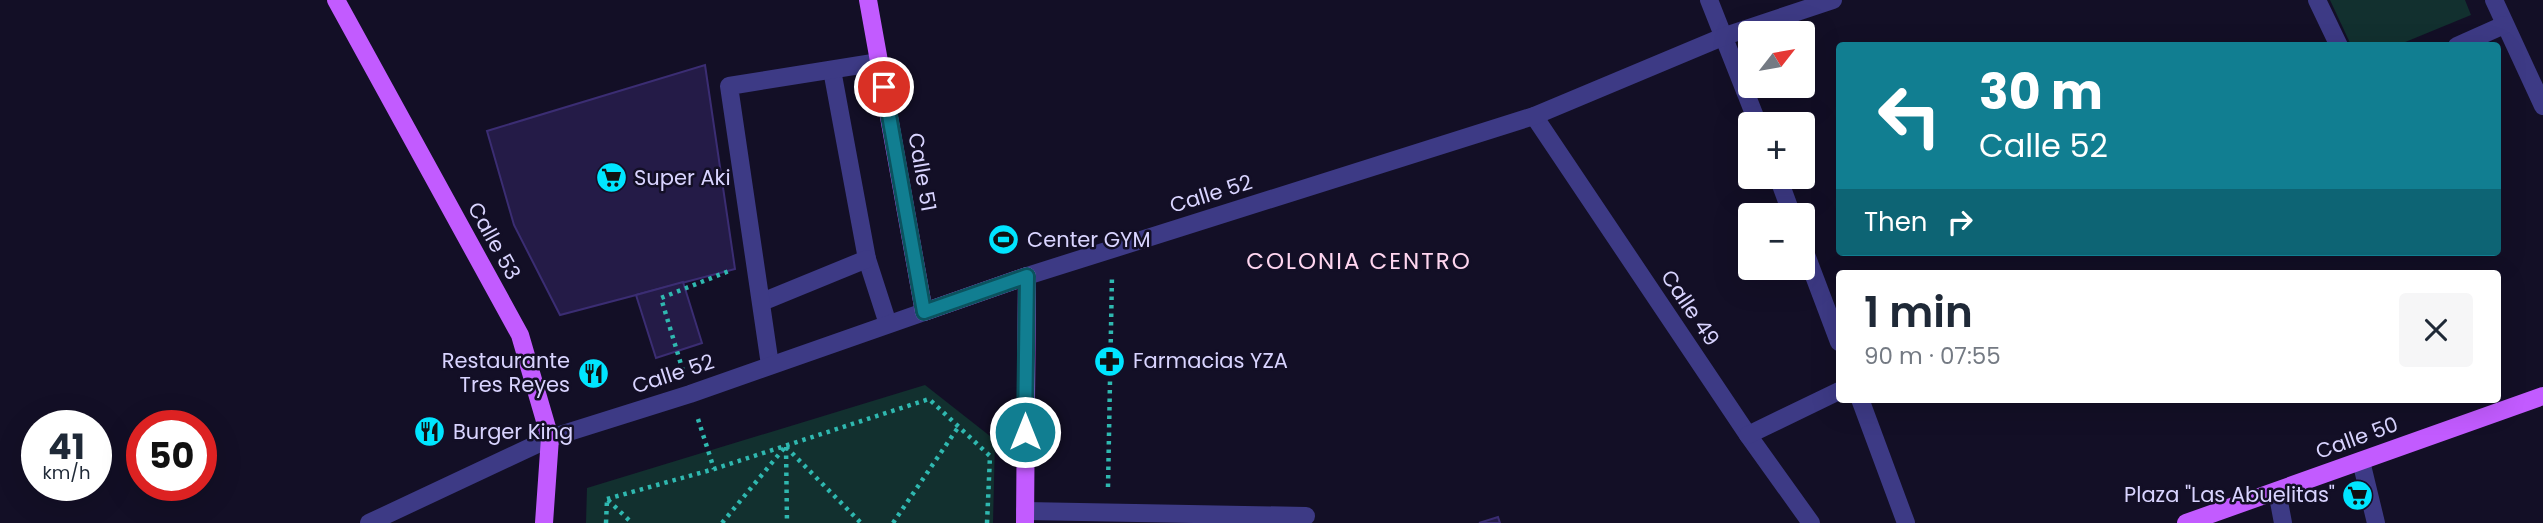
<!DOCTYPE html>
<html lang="en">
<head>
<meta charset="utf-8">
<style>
  :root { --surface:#fff; --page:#f6f6f7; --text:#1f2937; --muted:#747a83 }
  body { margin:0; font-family:Poppins,sans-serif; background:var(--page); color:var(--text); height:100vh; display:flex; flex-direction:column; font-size:26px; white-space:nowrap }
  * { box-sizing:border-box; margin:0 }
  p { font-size:23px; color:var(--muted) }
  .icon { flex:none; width:38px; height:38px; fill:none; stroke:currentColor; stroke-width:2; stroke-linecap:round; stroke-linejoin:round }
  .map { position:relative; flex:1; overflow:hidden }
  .panel { position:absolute; left:1836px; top:270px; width:665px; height:133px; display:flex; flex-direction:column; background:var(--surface); border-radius:7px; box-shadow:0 7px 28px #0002 }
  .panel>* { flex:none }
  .top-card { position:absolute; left:1836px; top:42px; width:665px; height:214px; border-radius:7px; box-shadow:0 7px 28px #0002; background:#117e91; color:#fff; overflow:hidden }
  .needle { width:46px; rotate:59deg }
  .buttons { position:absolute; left:1738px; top:21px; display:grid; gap:14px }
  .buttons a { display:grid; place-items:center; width:77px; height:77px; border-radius:7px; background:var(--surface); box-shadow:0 7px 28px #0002; font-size:35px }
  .speed { position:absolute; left:21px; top:410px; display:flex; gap:14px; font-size:35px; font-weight:700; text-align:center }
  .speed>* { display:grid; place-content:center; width:91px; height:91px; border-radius:50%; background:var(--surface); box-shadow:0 7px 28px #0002; line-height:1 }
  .speed small { font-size:18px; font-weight:400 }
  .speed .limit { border:10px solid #d22; background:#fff; color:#111 }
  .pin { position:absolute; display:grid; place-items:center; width:60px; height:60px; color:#fff; margin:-30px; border:4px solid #fff; border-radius:50%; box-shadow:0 2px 7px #0007 }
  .me { position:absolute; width:77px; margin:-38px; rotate:0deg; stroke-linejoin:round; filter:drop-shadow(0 0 5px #0008) }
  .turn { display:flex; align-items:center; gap:24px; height:147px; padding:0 28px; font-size:32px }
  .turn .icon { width:91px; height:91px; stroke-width:2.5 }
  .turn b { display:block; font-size:49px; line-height:60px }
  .then { display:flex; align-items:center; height:66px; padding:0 28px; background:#0003; gap:14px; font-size:26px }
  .round { display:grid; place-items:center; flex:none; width:74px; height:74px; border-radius:7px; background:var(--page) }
  .headline { display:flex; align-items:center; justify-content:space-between; height:119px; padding:0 28px }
  h1 { font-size:42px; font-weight:600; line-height:52px }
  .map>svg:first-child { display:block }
  .green { fill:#12302f }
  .building { fill:#241b47; stroke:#3b2d73; stroke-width:2 }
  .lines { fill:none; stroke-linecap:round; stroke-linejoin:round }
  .path { stroke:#2fb8b0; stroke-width:4.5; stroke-dasharray:3.5 5; stroke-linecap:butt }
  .minor { stroke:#3d3a85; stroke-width:18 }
  .major { stroke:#c25bff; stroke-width:18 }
  .route-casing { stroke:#0b525e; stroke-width:18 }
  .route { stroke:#117e91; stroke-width:12 }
  .labels { text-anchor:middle; stroke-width:5; stroke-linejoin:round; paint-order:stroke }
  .street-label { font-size:21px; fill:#d9d4ff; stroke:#130f26 }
  .poi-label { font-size:21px; fill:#d9d4ff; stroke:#130f26; text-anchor:start }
  .neighbourhood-label { font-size:23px; letter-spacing:2px; fill:#ffd6f0; stroke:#130f26 }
</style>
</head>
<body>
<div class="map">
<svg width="2543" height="523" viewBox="0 0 2543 523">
  <rect width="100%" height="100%" fill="#130f26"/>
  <!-- green -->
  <g class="green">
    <polygon points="2330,0 2465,0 2471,15 2398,45 2351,45"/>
    <polygon points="925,385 995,440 993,523 586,523 587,488"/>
  </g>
  <!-- building -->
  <g class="building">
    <polygon points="705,65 735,269 560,315 514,225 487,131"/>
    <polygon points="683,282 702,343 656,358 636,295"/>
    <polygon points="1498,517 1500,523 1479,523"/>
  </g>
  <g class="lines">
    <!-- path -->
    <g class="path">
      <polyline points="683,371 661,298 729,271"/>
      <polyline points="698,419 714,469"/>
      <polyline points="786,447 861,523"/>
      <polyline points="786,447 787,523"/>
      <polyline points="1108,487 1112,275"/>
      <polyline points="607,499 714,469 929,399 990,456 987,523"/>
      <polyline points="608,500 632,523"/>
      <polyline points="606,523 607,500"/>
      <polyline points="722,523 785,447"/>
      <polyline points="893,523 959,426"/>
    </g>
    <!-- minor -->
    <g class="minor">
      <polyline points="1709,0 1758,124"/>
      <polyline points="2317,0 2339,46"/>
      <polyline points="2494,0 2543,106"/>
      <polyline points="2457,46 2504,25"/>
      <polyline points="832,70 867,259 888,324"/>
      <polyline points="1534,116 1748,435 1811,523"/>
      <polyline points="1778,177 1792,215"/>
      <polyline points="1802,244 1839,342"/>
      <polyline points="1027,276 1534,116 1725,36 1833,0"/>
      <polyline points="762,302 867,259"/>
      <polyline points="770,365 729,86 879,62"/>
      <polyline points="1860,399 1906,523"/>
      <polyline points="1748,435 1839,391"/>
      <polyline points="2361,461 2376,523"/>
      <polyline points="2277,491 2283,523"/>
      <polyline points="1025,511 1306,516"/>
      <polyline points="369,523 550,438 690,394 924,312"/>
    </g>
    <!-- major -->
    <g class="major">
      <polyline points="336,0 520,335 550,438 544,523"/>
      <polyline points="868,0 924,312 1027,276 1025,523"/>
      <polyline points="2186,523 2543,396"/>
    </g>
  </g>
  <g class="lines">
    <defs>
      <polyline id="route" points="884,87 924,312 1027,276 1025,432"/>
    </defs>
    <!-- route casing -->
    <use href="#route" class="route-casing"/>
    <!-- route -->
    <use href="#route" class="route"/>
  </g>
  <!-- icons -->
  <defs>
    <symbol id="supermarket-disc" viewBox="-11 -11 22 22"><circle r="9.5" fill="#00e5ff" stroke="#130f26"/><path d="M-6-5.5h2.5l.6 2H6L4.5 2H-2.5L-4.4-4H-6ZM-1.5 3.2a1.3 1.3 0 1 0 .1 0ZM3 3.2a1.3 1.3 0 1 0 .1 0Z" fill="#111"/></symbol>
    <symbol id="stadium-disc" viewBox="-11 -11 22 22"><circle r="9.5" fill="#00e5ff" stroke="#130f26"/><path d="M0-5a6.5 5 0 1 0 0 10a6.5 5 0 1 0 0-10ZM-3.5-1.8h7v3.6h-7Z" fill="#111"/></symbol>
    <symbol id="pharmacy-disc" viewBox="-11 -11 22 22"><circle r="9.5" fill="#00e5ff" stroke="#130f26"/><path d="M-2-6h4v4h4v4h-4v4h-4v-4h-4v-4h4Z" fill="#111"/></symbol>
    <symbol id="restaurant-disc" viewBox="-11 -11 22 22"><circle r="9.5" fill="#00e5ff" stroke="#130f26"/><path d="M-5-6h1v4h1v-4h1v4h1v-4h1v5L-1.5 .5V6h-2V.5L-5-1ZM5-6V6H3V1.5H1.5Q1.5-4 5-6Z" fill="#111"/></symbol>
  </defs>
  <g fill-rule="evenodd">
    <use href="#supermarket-disc" x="594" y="160" width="35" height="35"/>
    <use href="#stadium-disc" x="986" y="222" width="35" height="35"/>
    <use href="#pharmacy-disc" x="1092" y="344" width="35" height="35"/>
    <use href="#restaurant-disc" x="576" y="356" width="35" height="35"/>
    <use href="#restaurant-disc" x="412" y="414" width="35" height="35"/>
    <use href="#supermarket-disc" x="2340" y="478" width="35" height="35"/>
  </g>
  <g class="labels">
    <!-- street labels -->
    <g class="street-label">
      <text transform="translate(922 172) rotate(80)" y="7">Calle 51</text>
      <text transform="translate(1211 194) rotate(-17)" y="7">Calle 52</text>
      <text transform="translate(494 241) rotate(61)" y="7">Calle 53</text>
      <text transform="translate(1690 308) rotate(56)" y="7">Calle 49</text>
      <text transform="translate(673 374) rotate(-18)" y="7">Calle 52</text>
      <text transform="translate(2357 438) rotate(-20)" y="7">Calle 50</text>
    </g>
    <!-- poi labels -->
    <g class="poi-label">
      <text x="634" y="185">Super Aki</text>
      <text x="1027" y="247">Center GYM</text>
      <text x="570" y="368" text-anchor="end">Restaurante<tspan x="570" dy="24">Tres Reyes</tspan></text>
      <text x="1133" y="368">Farmacias YZA</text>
      <text x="453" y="439">Burger King</text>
      <text x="2335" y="502" text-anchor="end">Plaza "Las Abuelitas"</text>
    </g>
    <!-- neighbourhood labels -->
    <g class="neighbourhood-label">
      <text x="1359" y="269">COLONIA CENTRO</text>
    </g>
  </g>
</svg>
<div class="buttons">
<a><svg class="needle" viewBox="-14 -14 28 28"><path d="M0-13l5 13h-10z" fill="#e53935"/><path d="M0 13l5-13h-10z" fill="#747a83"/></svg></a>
<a>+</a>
<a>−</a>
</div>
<div class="speed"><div>41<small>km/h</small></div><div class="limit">50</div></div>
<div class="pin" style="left:884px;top:87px;background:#d93025"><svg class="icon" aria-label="arrive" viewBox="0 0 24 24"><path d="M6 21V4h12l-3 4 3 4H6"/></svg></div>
<svg class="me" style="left:1025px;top:432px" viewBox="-20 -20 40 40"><circle r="17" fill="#117e91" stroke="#fff" stroke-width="3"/><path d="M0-11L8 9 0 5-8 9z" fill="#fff"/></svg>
<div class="top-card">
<div class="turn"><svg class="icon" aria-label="left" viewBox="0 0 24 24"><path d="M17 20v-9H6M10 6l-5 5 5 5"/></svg><div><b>30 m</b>Calle 52</div></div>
<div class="then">Then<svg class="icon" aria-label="right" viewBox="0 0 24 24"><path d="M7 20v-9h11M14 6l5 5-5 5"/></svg></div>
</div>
<section class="panel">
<div class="headline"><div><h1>1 min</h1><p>90 m · 07:55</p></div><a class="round"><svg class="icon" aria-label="close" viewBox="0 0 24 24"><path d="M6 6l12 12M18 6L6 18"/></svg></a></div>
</section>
</div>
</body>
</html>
